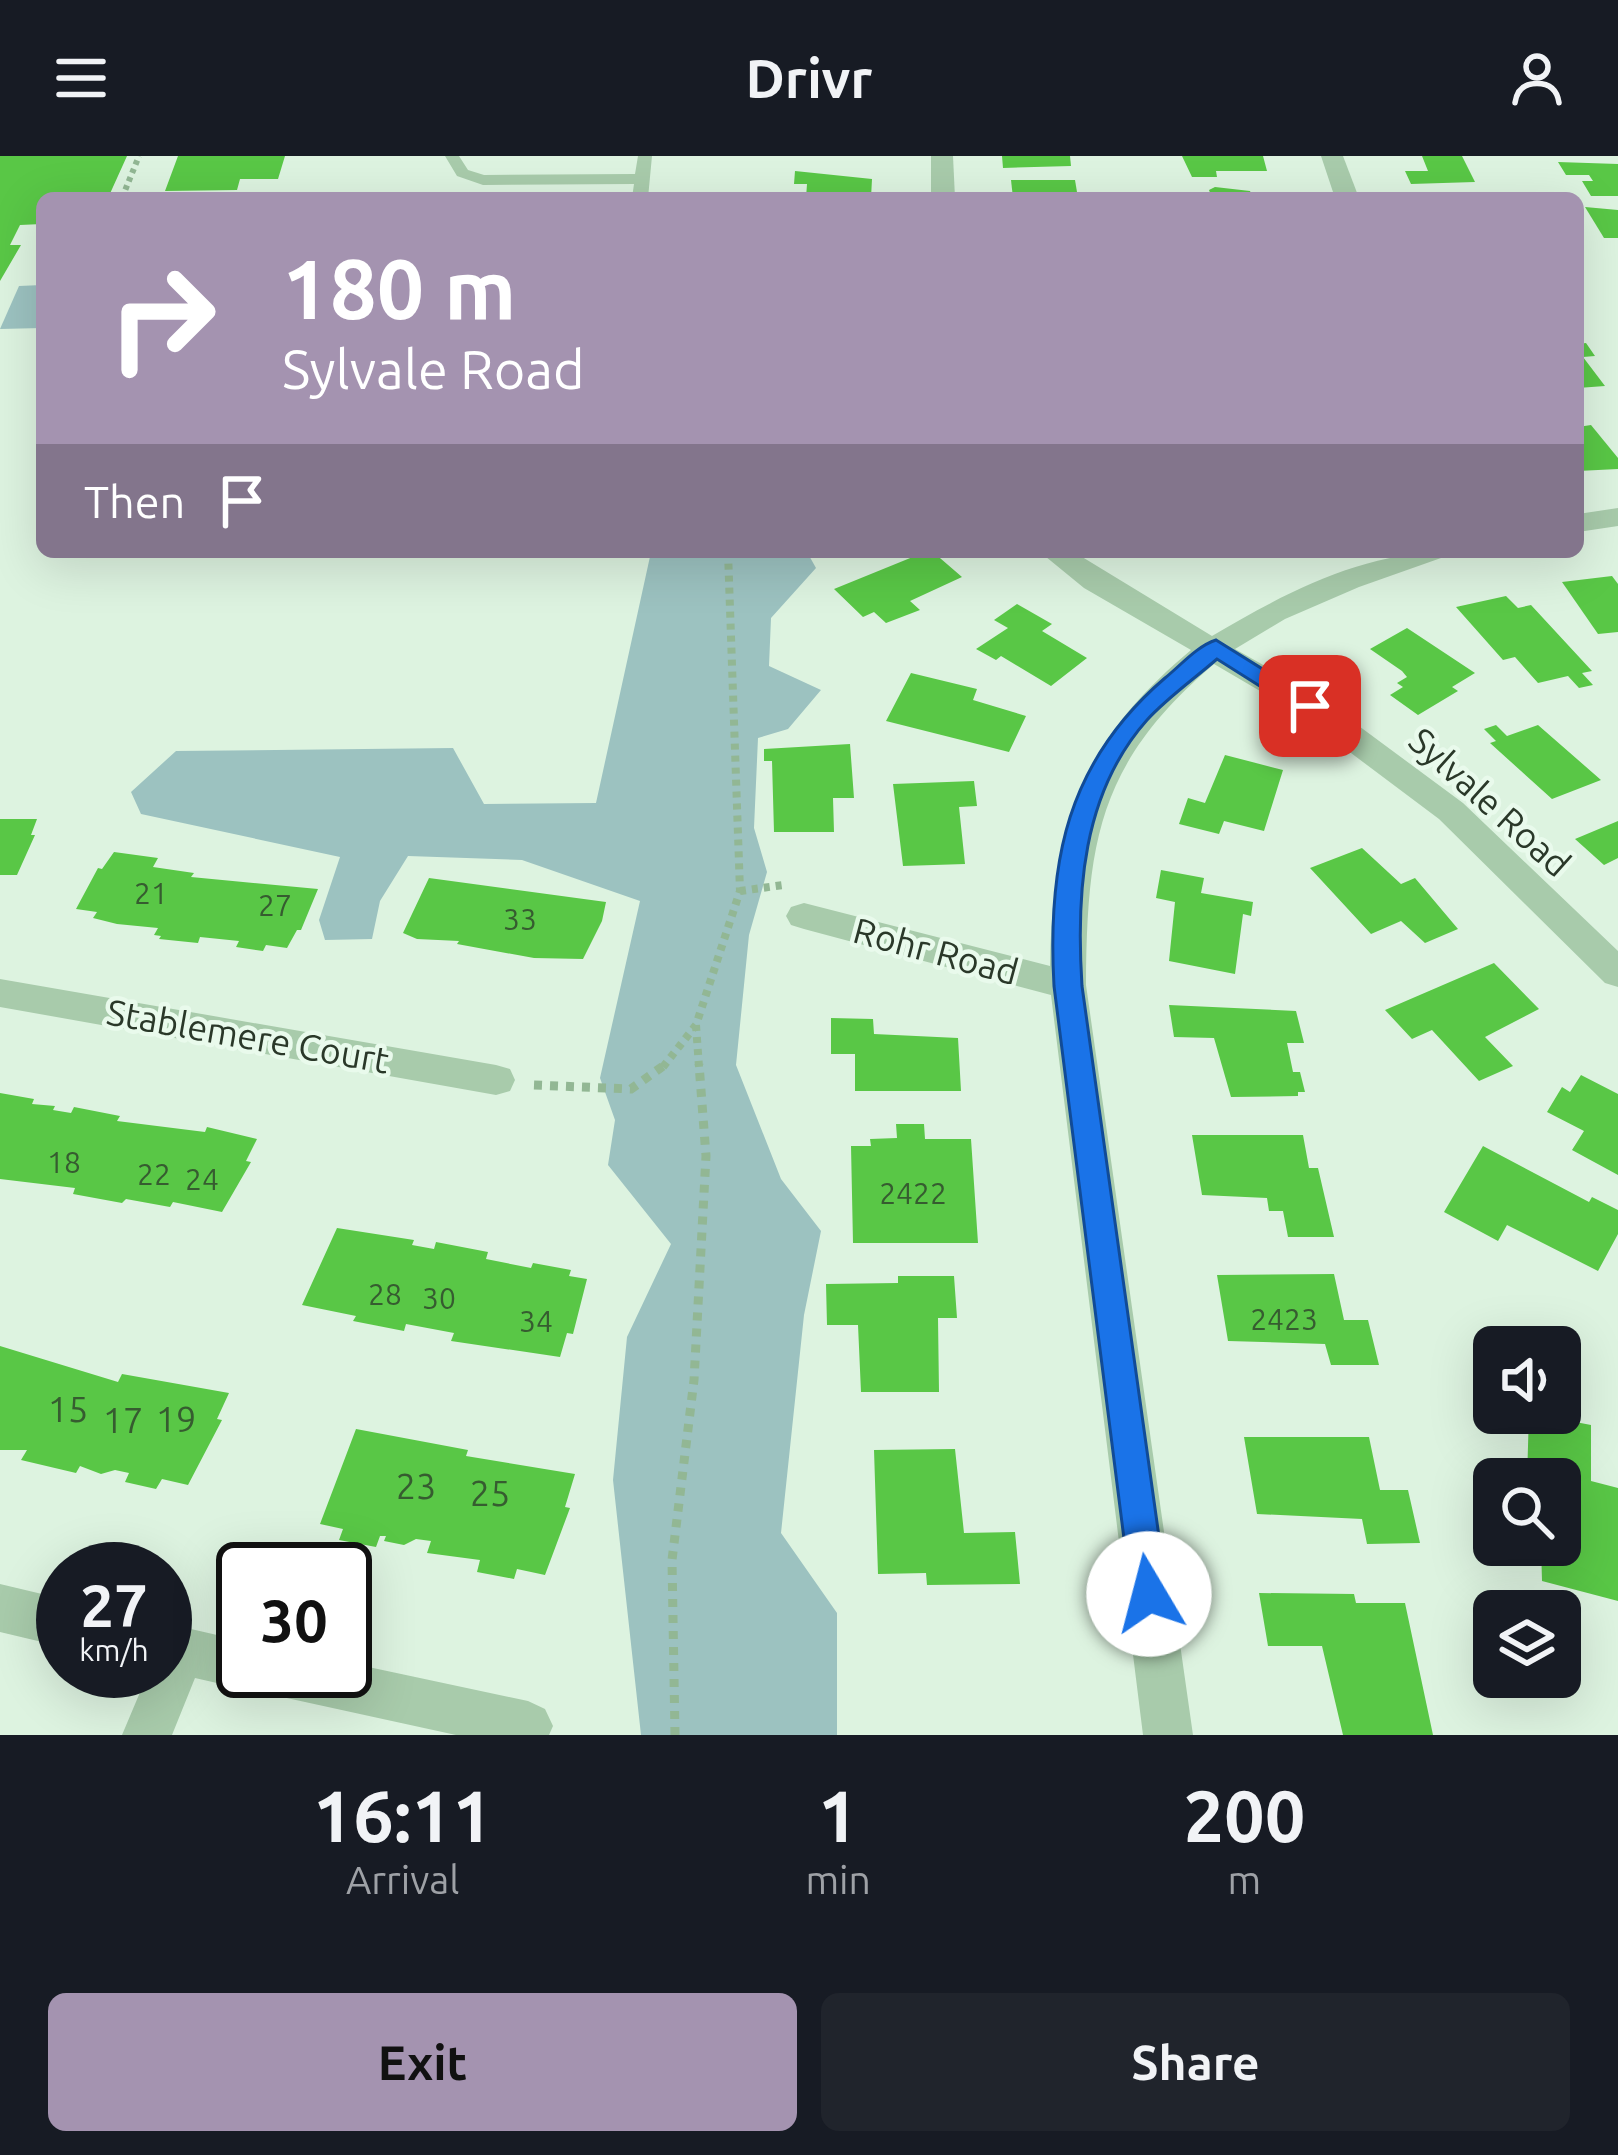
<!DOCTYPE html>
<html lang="en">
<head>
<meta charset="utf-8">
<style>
  :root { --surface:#171b24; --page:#20242c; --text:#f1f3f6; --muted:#9ea1a6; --accent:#a493b0 }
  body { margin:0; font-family:Ubuntu,sans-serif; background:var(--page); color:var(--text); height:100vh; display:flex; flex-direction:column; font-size:45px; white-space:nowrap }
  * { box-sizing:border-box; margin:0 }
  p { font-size:39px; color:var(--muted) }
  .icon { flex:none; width:66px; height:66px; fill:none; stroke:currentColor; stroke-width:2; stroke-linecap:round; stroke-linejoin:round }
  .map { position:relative; height:1579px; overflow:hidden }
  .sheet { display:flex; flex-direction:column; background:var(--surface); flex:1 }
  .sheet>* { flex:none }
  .guide { position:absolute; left:36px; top:36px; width:1548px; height:366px; border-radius:18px; box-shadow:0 12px 48px #0002; background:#a493b0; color:#fff; overflow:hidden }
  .controls { position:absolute; left:1473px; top:1170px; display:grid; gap:24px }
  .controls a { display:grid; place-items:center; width:108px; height:108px; border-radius:18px; background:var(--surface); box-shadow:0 12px 48px #0002; font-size:60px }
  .speed { position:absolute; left:36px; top:1386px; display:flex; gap:24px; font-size:60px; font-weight:700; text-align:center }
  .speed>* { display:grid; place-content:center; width:156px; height:156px; border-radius:50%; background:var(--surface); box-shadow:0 12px 48px #0002; line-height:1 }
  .speed small { font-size:30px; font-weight:400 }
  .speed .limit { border:6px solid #111; border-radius:18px; background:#fff; color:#111 }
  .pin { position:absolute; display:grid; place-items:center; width:102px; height:102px; color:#fff; margin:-51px; border-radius:24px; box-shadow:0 6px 18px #0006 }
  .me { position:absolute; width:132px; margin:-66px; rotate:352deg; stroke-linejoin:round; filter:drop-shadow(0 0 9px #0008) }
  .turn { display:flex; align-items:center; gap:42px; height:252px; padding:0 48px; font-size:54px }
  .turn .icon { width:156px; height:156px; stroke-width:2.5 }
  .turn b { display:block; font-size:84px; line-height:102px }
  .then { display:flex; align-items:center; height:114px; padding:0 48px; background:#0003; gap:24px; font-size:45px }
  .eta { display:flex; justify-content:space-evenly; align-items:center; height:204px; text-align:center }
  .eta b { font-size:72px; font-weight:600; line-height:84px }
  .cta { display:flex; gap:24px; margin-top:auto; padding:24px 48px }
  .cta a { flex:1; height:138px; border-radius:18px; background:var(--accent); color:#111; font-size:48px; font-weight:600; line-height:138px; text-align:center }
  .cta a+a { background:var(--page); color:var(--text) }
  header { display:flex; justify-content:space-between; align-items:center; height:156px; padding:0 48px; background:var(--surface); font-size:54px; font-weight:600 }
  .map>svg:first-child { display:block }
  .green { fill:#9cc2c0 }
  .building { fill:#59c746 }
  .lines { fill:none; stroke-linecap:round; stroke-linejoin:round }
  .path-far2 { stroke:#92b794; stroke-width:6; stroke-dasharray:4.5 4.5; stroke-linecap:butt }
  .path-far1 { stroke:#92b794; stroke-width:8; stroke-dasharray:6 6; stroke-linecap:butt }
  .path { stroke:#92b794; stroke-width:9; stroke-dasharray:8 8; stroke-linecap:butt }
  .lane { fill:#a8cbab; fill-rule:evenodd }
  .street { fill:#a8cbab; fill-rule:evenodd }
  .route { fill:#1a73e8; stroke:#114b97; stroke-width:3 }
  .labels { text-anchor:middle; stroke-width:9; stroke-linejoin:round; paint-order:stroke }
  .number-label { font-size:30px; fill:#365c30 }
  .street-label { font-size:36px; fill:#2a3829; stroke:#e9faec }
  .near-number-label { font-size:36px; fill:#365c30 }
</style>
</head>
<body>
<header><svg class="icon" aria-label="menu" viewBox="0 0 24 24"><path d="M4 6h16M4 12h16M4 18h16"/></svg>Drivr<svg class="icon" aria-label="person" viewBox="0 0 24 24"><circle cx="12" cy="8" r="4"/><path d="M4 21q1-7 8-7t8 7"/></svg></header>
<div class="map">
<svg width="1618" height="1579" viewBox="0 0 1618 1579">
  <rect width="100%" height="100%" fill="#ddf3e0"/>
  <!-- green -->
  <g class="green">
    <polygon points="42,129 42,172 0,173 19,130"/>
    <polygon points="651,396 807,396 816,412 771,462 769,510 821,534 788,573 758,582 754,672 767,716 749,779 736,909 781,1023 821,1075 804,1159 781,1377 837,1457 837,1579 641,1579 613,1324 627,1181 671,1088 608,1009 615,964 600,922 640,745 522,704 408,700 380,745 372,783 325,784 319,764 340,701 141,658 131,636 176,595 453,592 484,648 596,647"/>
  </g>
  <!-- building -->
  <g class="building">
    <polygon points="0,0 127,0 108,42 42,42 42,68 20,69 10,89 21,89 0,125"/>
    <polygon points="178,0 285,0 278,23 240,23 237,34 165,35"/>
    <polygon points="1002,0 1070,0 1071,10 1003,12"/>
    <polygon points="1182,0 1263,0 1267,15 1216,15 1217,21 1192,21"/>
    <polygon points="1422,0 1462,0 1475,26 1411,28 1405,15 1428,15"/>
    <polygon points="1558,6 1618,8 1618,40 1591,40 1582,25 1593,25 1589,19 1566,19"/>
    <polygon points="795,15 872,23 871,42 806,42 807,28 794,28"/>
    <polygon points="1011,24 1075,24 1078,42 1013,42"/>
    <polygon points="1215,31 1250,35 1253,42 1212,42 1209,34"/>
    <polygon points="1585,51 1618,54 1618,82 1604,82"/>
    <polygon points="1586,187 1595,200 1583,201 1605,230 1578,232 1578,188"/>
    <polygon points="1591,269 1618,302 1618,313 1578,315 1578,271"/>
    <polygon points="925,396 933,396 962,421 910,445 920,454 886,467 874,456 863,461 834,433"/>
    <polygon points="1612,420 1618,428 1618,476 1598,478 1562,426"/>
    <polygon points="1506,440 1518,452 1531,449 1592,515 1582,517 1593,529 1579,532 1568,520 1538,527 1515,501 1503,504 1456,451"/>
    <polygon points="1017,448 1052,468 1042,475 1087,502 1051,530 1001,500 996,504 976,493 1008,472 994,464"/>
    <polygon points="1407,472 1475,517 1452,531 1458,535 1418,559 1390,539 1403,531 1397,527 1407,521 1402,515 1370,493"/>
    <polygon points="911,517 977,533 973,544 1026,560 1009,596 886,565"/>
    <polygon points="1496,569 1507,580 1538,569 1601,624 1552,643 1490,587 1496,585 1484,573"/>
    <polygon points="850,588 854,642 833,642 834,676 774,676 772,605 764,605 764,593"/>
    <polygon points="1225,599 1283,614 1264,675 1224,665 1219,678 1179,668 1188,642 1205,647"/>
    <polygon points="974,625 977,650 959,651 965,708 903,710 893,628"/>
    <polygon points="0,663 37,663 31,679 35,679 17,719 0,719"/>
    <polygon points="1618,665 1618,702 1604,709 1575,683"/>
    <polygon points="1362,692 1401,728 1415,722 1458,773 1425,787 1401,765 1371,778 1310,712"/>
    <polygon points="114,696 158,702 153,711 194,717 191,721 318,733 301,774 297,774 287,792 266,789 263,795 236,791 239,785 200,781 198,787 159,783 161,780 154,779 158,772 117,768 93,762 97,756 76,753 98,712 102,713"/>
    <polygon points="1161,714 1204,722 1201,737 1253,746 1251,760 1243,758 1235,818 1169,805 1175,746 1156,742"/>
    <polygon points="429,722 606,746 602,765 583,803 534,802 457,788 459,785 417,783 403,777"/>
    <polygon points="1494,807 1539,853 1485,881 1513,910 1479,925 1432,874 1412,883 1385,854"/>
    <polygon points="1169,849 1296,855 1304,887 1287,887 1293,916 1300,916 1305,936 1298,936 1298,940 1231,941 1214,882 1174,881"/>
    <polygon points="831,862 873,863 874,878 958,882 961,935 855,935 855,898 831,898"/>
    <polygon points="1581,919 1618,938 1618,1019 1572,994 1584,975 1547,956 1562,931 1570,936"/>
    <polygon points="0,937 34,943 32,948 55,950 53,954 71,957 74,951 120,960 117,965 205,976 207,971 257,983 246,1005 251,1006 222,1056 173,1046 170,1051 126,1043 122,1047 73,1038 75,1032 0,1023"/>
    <polygon points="896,968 924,968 925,983 971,983 978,1087 853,1087 851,990 871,990 870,983 897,982"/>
    <polygon points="1192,979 1303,979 1309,1012 1318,1012 1334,1081 1288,1081 1283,1055 1269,1055 1267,1042 1202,1039"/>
    <polygon points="1483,990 1589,1046 1592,1041 1618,1054 1618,1078 1598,1115 1507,1069 1498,1085 1444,1056"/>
    <polygon points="337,1072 414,1084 412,1089 434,1093 436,1086 488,1096 486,1103 531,1112 533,1107 571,1114 569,1120 587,1123 573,1178 567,1177 560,1201 451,1185 454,1177 406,1168 404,1175 353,1165 356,1160 302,1149"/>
    <polygon points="1334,1118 1344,1164 1368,1164 1379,1209 1331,1209 1325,1188 1228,1185 1217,1119"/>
    <polygon points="898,1120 954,1120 957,1162 938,1162 939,1236 861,1236 858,1169 827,1169 826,1128 898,1127"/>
    <polygon points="0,1190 118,1226 122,1218 229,1237 217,1263 222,1264 188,1329 162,1323 156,1333 125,1326 129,1317 115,1314 101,1318 80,1310 76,1317 21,1304 27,1294 0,1294"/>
    <polygon points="1529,1257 1591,1269 1591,1325 1618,1332 1618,1445 1542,1425 1541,1389 1560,1389 1560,1323 1527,1323"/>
    <polygon points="356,1273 468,1294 466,1300 575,1318 565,1351 570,1352 545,1419 517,1413 514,1423 477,1416 480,1404 427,1397 431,1385 416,1383 404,1389 384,1385 386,1380 380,1380 376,1391 339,1384 343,1373 320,1368"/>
    <polygon points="1244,1281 1369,1281 1380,1334 1408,1334 1420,1387 1367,1388 1362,1363 1257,1358"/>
    <polygon points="955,1293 964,1377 1015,1376 1020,1428 927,1429 926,1417 878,1418 874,1294"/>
    <polygon points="1259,1437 1354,1438 1356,1447 1405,1447 1433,1579 1343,1579 1322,1490 1268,1490"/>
  </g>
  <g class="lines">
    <!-- path-far2 -->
    <polyline class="path-far2" points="122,42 139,0"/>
    <!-- path-far1 -->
    <g class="path-far1">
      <polyline points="740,735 783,729"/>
      <polyline points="696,869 699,911"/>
      <polyline points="663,911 696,869 740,735 728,396"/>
    </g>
    <!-- path -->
    <g class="path">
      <polyline points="534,929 631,933 666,908"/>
      <polyline points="675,1579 672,1404 694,1224 706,1000 699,908"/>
    </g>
    <!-- lane -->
    <polygon class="lane" points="445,0 459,0 468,14 484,19 635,18 638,0 652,0 648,42 632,42 634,28 483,29 457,20"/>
    <!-- street -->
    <g class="street">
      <polygon points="931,0 953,0 955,42 931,42"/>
      <polygon points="1321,0 1343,0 1359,42 1335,42"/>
      <polygon points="1618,352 1618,370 1578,376 1578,358"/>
      <path d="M1040 396H1074L1212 480C1283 438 1362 396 1446 396L1441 402 1359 431 1285 463 1235 493 1321 542 1463 647 1618 795V831L1605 827 1439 663 1299 558 1214 508C1099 606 1087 684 1086 829L1193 1579H1143L1051 839 804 773 791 769 786 760 791 751 804 747 1050 810C1053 669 1080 587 1191 494L1084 432Z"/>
      <polygon points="0,823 496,909 510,913 515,924 510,935 496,939 0,851"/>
      <polygon points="0,1428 63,1443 63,1491 0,1476"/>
      <polygon points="165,1467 243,1485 243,1515 345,1515 345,1506 528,1545 545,1553 553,1570 549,1579 456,1579 273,1539 254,1528 243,1533 195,1522 172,1579 122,1579 149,1515 165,1515"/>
    </g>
  </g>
  <!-- route -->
  <path class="route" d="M1216 484 1322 550 1318 556H1301L1217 503C1194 523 1167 542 1147 564 1082 637 1076 738 1082 830L1167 1438 1162 1451 1149 1456 1136 1451 1131 1438 1054 830C1047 706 1067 606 1165 522 1180 510 1197 490 1216 484Z"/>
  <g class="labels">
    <!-- number labels -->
    <g class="number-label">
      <text x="151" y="748">21</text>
      <text x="275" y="760">27</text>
      <text x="520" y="774">33</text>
      <text x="64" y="1017">18</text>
      <text x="154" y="1029">22</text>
      <text x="202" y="1034">24</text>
      <text x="913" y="1048">2422</text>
      <text x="385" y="1149">28</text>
      <text x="439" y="1153">30</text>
      <text x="1284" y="1174">2423</text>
      <text x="536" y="1176">34</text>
    </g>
    <!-- street labels -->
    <g class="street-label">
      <text transform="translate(1490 646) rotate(42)" y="13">Sylvale Road</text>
      <text transform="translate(936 795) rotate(15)" y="13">Rohr Road</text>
      <text transform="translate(248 880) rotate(10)" y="13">Stablemere Court</text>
    </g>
    <!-- near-number labels -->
    <g class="near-number-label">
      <text x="68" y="1266">15</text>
      <text x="176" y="1276">19</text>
      <text x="123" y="1277">17</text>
      <text x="416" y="1343">23</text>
      <text x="490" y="1350">25</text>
    </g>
  </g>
</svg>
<div class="controls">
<a><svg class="icon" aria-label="sound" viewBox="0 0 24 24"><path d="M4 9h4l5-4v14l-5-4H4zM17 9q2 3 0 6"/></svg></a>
<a><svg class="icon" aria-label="search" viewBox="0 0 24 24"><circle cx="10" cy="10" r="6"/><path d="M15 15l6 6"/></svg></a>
<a><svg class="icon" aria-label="layers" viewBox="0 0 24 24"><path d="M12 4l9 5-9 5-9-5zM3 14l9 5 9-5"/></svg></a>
</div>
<div class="speed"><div>27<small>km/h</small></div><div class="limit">30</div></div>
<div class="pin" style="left:1310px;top:550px;background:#d93025"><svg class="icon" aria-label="arrive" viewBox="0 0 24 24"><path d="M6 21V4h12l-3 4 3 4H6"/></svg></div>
<svg class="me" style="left:1149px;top:1438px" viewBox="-20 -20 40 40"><circle r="19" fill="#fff"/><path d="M0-13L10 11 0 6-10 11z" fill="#1a73e8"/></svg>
<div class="guide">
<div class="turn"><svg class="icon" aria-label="right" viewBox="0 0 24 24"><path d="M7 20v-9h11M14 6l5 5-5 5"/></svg><div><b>180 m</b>Sylvale Road</div></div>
<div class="then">Then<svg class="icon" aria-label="arrive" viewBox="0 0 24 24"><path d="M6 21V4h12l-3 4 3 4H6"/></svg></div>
</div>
</div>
<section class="sheet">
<div class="eta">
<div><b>16:11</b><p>Arrival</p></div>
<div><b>1</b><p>min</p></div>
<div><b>200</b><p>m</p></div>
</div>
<div class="cta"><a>Exit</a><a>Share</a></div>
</section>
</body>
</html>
